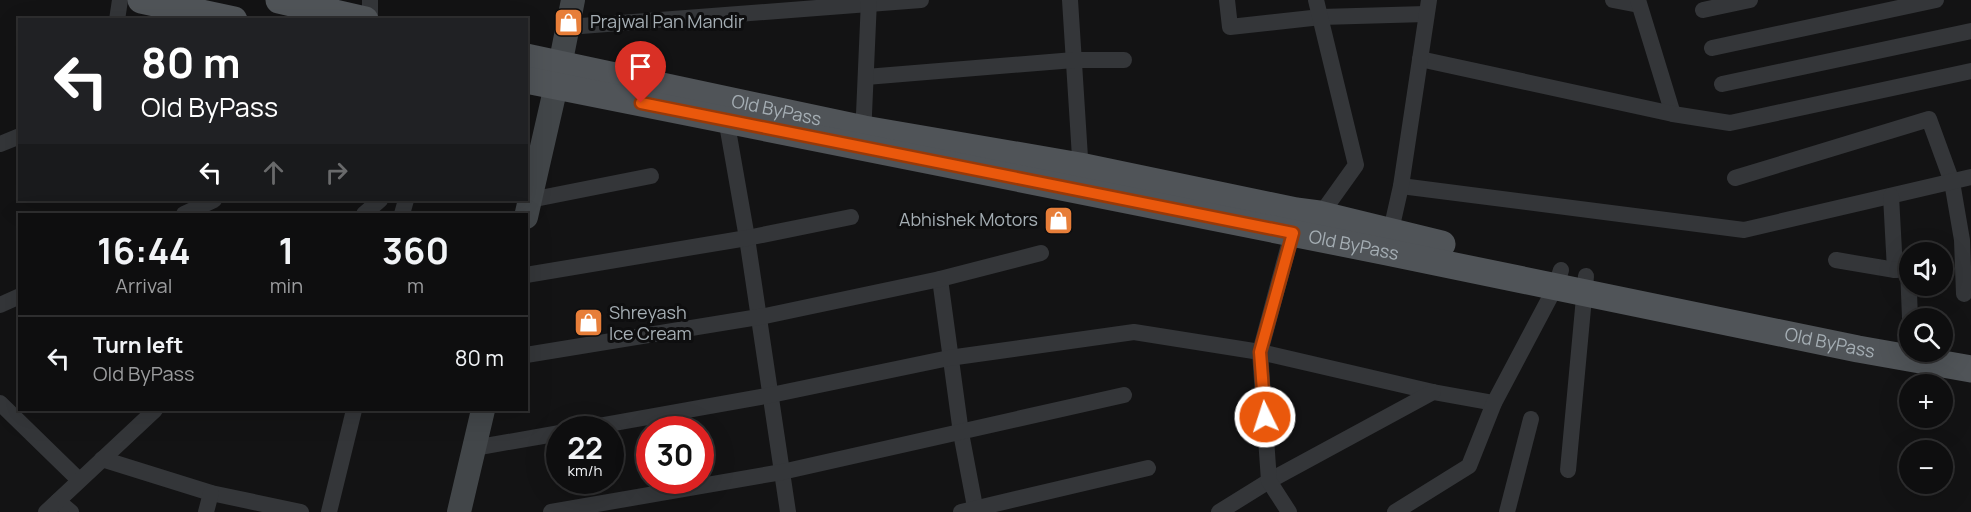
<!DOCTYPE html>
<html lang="en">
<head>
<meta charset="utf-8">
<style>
  :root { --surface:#0e0e0f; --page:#1c1c1d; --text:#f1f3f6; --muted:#9b9c9e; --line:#2e2e2f }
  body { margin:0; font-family:Manrope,sans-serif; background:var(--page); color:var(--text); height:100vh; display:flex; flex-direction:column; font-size:22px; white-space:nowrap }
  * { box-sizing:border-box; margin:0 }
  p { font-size:20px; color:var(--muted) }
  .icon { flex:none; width:33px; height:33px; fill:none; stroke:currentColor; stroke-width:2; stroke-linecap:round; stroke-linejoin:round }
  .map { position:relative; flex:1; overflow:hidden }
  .sheet { position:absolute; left:18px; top:213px; width:510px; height:198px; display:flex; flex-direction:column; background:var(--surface); border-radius:0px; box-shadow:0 6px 24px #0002,0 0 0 2px var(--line) }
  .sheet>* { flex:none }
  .banner { position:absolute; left:18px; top:18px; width:510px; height:183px; border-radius:0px; box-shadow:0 6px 24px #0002,0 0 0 2px var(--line); background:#202124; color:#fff; overflow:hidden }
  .buttons { position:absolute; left:1899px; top:242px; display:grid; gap:12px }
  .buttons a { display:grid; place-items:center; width:54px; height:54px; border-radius:50%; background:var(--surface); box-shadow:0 6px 24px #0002,0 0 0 2px var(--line); font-size:30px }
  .speed { position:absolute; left:546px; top:416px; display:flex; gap:12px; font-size:30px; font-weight:700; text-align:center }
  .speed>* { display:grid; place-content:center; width:78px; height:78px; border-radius:50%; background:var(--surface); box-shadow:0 6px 24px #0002,0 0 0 2px var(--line); line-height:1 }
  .speed small { font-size:15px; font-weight:400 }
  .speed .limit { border:9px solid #d22; background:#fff; color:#111 }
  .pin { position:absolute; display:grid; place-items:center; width:51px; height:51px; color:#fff; margin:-62px -26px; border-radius:50% 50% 50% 0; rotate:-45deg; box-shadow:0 0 6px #0007 }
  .pin .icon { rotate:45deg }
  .me { position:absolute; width:66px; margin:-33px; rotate:356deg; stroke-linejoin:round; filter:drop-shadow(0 0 4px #0008) }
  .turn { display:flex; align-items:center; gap:21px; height:126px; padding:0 24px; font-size:27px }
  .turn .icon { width:78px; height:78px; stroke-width:2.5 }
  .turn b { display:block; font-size:42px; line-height:51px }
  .lanes { display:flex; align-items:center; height:57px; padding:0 24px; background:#0003; justify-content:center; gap:30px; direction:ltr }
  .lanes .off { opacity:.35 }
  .eta { display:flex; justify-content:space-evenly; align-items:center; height:102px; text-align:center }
  .eta b { font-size:36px; font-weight:700; line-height:42px }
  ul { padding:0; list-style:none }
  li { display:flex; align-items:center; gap:18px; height:84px; padding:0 24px; border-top:2px solid var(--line) }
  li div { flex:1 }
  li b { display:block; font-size:22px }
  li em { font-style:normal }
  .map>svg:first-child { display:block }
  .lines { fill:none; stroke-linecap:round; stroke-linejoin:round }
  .street { stroke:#343639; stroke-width:16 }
  .secondary { stroke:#424649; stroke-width:24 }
  .primary { stroke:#505458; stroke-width:27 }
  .route-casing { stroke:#983908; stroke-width:15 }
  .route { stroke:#ea580c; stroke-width:10 }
  .labels { text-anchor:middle; stroke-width:6; stroke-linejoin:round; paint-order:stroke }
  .poi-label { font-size:18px; fill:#a5aeb4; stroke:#0e0e0f; text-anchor:start }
  .street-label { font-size:18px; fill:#a5aeb4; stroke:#0e0e0f }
</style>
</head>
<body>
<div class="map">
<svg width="1971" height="512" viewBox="0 0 1971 512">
  <rect width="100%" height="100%" fill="#131314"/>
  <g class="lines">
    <!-- street -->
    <g class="street">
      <polyline points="1070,0 1081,173"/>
      <polyline points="1227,0 1230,27 1321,17 1426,14"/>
      <polyline points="1316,0 1356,165 1316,221"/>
      <polyline points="1613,0 1639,5"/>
      <polyline points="1638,0 1673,114"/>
      <polyline points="1703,10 1750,0"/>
      <polyline points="117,20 120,0"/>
      <polyline points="370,20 370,0"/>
      <polyline points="568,27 921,0"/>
      <polyline points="1712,48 1936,0"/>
      <polyline points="1420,59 1673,114 1730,123 1971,71"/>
      <polyline points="866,77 1074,60 1124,60"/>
      <polyline points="1722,84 1971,31"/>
      <polyline points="725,113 747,238 788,512"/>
      <polyline points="863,137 869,0"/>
      <polyline points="0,144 20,136"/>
      <polyline points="1735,178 1929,119 1952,182 1962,240 1964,294"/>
      <polyline points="1401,186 1744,230 1971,177"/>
      <polyline points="1891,196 1895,270"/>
      <polyline points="526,199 530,200 651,176"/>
      <polyline points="184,214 214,200"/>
      <polyline points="364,214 380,200"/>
      <polyline points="402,214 406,200"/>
      <polyline points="1389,239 1401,186 1429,0"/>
      <polyline points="1836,260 1895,270 1908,268 1910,318"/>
      <polyline points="526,275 747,238 851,217"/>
      <polyline points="940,279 961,433 976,512"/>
      <polyline points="0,305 20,296"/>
      <polyline points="526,355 765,316 940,279 1041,253"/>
      <polyline points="0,403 79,480"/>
      <polyline points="581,429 771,395 949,358 1134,332 1260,352 1433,392 1494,403"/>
      <polyline points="474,448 560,433"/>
      <polyline points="102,459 211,493 301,512"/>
      <polyline points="1568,470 1586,276"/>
      <polyline points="58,501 71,512"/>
      <polyline points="46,512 155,410"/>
      <polyline points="206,512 211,493"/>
      <polyline points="329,512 354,410"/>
      <polyline points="551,512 782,472 1124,395"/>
      <polyline points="961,512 1148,468"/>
      <polyline points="1219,512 1269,481 1433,392"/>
      <polyline points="1289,512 1269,481 1260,352 1294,226"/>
      <polyline points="1395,512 1469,466 1494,403 1556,286 1561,270"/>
      <polyline points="1507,512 1531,419"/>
    </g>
    <!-- secondary -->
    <g class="secondary">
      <polyline points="526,217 556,86 573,0"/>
      <polyline points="459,512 483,410"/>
    </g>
    <!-- primary -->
    <g class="primary">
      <polyline points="141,0 234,20"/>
      <polyline points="279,0 365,20"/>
      <path id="s1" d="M526 57 864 129 1080 166 1296 211 1319 214 1442 244"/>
      <path id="s2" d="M526 80 1387 252 1858 349 1971 369"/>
    </g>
  </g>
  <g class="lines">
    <defs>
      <polyline id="route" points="641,103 1293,233 1260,352 1265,417"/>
    </defs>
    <!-- route casing -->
    <use href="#route" class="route-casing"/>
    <!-- route -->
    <use href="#route" class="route"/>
  </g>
  <!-- icons -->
  <defs>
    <symbol id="shop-square" viewBox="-11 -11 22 22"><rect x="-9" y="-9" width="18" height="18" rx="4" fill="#e77e39" stroke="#0e0e0f"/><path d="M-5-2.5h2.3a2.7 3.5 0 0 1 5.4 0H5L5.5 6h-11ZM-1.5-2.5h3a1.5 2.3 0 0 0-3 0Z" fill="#fff"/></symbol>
  </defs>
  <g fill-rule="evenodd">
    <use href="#shop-square" x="552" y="6" width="33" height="33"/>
    <use href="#shop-square" x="1042" y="204" width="33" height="33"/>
    <use href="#shop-square" x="572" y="306" width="33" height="33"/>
  </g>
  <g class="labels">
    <!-- poi labels -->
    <g class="poi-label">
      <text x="590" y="28">Prajwal Pan Mandir</text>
      <text x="1038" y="226" text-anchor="end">Abhishek Motors</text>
      <text x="609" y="319">Shreyash<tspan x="609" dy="21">Ice Cream</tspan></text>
    </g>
    <!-- street labels -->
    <g class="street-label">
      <text dy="6" stroke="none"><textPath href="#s1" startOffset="256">Old ByPass</textPath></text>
      <text dy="6" stroke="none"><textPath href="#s2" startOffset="844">Old ByPass</textPath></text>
      <text dy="6" stroke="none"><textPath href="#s2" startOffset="1330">Old ByPass</textPath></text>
    </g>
  </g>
</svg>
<div class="buttons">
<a><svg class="icon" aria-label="sound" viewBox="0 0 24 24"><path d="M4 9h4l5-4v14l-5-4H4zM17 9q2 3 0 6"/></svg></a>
<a><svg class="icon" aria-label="search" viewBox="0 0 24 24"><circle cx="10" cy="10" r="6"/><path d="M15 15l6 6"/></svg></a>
<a>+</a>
<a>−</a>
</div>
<div class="speed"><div>22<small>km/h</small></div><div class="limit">30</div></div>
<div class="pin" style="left:641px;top:103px;background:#d93025"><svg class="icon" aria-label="arrive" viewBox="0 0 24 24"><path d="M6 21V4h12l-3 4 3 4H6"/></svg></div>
<svg class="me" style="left:1265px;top:417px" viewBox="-20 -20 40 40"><circle r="17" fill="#ea580c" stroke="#fff" stroke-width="3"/><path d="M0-11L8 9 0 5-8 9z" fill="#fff"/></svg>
<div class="banner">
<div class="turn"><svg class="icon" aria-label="left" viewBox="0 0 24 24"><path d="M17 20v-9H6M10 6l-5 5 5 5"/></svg><div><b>80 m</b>Old ByPass</div></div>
<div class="lanes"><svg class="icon" aria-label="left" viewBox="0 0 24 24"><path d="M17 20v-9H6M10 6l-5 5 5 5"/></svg><svg class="icon off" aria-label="ahead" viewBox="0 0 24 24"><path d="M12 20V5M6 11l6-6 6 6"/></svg><svg class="icon off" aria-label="right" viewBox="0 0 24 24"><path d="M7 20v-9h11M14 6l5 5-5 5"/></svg></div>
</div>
<section class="sheet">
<div class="eta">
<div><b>16:44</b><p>Arrival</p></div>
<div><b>1</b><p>min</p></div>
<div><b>360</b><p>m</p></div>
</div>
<ul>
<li><svg class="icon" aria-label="left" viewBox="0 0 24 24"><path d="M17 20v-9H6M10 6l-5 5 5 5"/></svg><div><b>Turn left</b><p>Old ByPass</p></div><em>80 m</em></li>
</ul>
</section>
</div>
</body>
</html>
